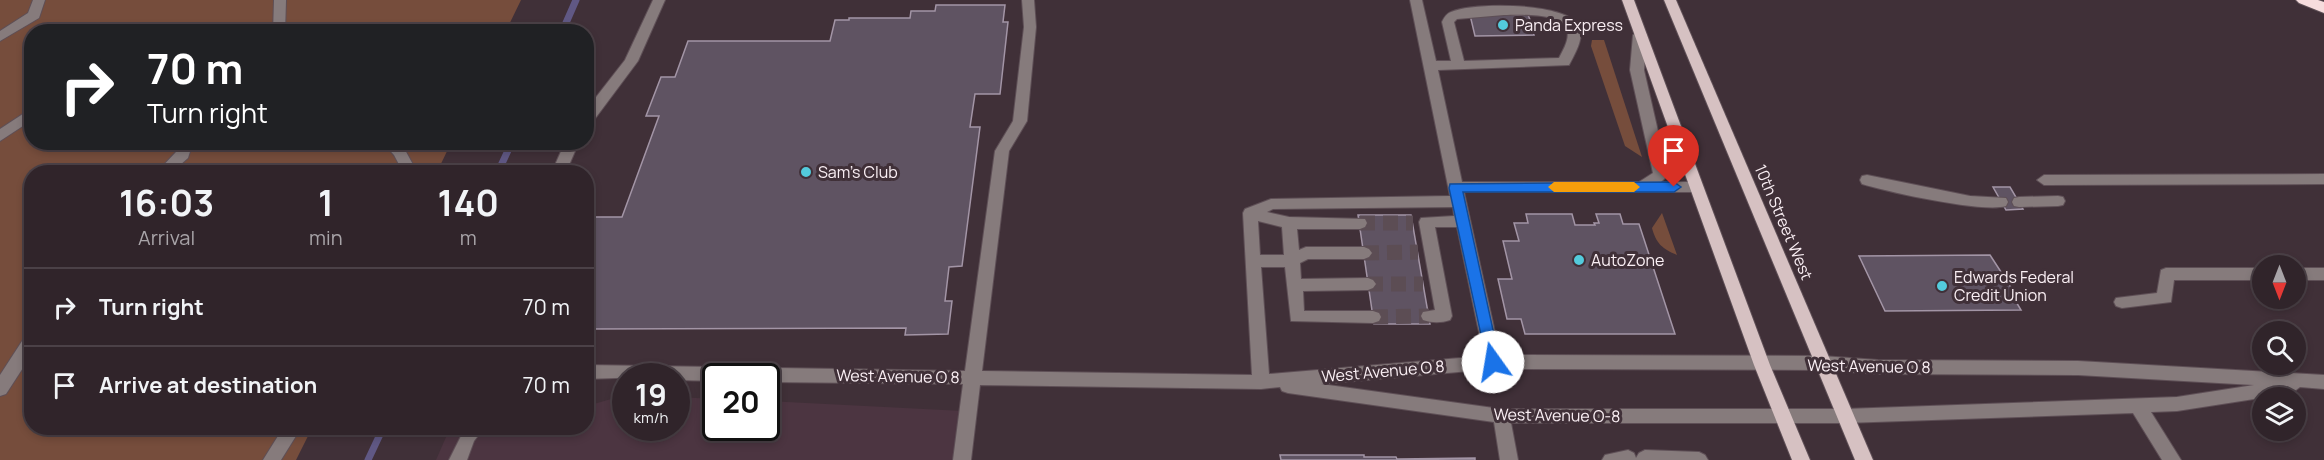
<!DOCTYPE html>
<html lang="en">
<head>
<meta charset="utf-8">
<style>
  :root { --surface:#30242a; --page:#3c3036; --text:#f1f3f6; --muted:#a8a4a8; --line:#4b4147 }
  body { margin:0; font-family:Manrope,sans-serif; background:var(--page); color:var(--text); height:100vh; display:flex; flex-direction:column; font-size:22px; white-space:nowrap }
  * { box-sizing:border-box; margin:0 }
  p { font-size:20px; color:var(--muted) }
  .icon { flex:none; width:33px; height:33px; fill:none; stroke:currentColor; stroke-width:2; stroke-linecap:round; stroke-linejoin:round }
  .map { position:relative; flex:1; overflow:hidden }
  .panel { position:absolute; left:24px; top:165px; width:570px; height:270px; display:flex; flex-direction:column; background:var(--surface); border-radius:24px; box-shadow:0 3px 9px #0003,0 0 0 2px var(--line) }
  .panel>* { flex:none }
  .top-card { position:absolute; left:24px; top:24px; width:570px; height:126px; border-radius:24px; box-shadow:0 3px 9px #0003,0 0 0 2px var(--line); background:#202124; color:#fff; overflow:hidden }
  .needle { width:39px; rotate:180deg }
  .buttons { position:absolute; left:2252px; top:255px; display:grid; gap:12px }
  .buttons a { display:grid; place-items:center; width:54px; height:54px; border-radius:50%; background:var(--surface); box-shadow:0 3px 9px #0003,0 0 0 2px var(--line); font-size:30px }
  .speed { position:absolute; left:612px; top:363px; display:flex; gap:12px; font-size:30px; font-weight:700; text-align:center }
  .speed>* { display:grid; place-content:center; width:78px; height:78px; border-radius:50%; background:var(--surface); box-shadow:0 3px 9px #0003,0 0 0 2px var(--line); line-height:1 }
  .speed small { font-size:15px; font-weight:400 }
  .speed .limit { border:3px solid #111; border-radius:9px; background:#fff; color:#111 }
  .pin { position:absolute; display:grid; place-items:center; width:51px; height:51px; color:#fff; margin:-62px -26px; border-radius:50% 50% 50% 0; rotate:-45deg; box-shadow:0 0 6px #0007 }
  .pin .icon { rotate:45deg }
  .me { position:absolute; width:66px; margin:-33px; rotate:347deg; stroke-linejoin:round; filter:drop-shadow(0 0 4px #0008) }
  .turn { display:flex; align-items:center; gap:21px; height:126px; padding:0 24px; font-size:27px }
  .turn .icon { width:78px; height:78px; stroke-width:2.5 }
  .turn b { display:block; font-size:42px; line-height:51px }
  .eta { display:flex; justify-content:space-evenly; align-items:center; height:102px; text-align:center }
  .eta b { font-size:36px; font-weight:700; line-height:42px }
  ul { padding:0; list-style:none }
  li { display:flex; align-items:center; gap:18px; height:78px; padding:0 24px; border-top:2px solid var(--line) }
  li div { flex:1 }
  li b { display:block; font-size:22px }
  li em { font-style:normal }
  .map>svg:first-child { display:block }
  .built { fill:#4c3541 }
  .green { fill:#764d3c }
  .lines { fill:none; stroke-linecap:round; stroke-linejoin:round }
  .stream { stroke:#605884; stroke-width:7 }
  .building { fill:#5f5362; stroke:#a395a6; stroke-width:1.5 }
  .minor-tunnel { stroke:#5c4d54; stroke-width:15; stroke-dasharray:15 8; stroke-linecap:butt }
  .minor-casing { stroke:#5e4f56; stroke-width:2 }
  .major-casing { stroke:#5e4f56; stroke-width:2 }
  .highway-casing { stroke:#5e4f56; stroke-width:2 }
  .minor { fill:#867b7c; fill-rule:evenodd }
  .major { fill:#d6c1c2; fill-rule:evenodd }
  .highway { fill:#f6dcdd; fill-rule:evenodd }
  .route { fill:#1a73e8; stroke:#114b97; stroke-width:1.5 }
  .slow { fill:#f59e0b }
  .poi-dot { fill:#53cbdc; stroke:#403038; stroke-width:2 }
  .labels { text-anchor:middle; stroke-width:6; stroke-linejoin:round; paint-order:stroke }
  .poi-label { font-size:16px; fill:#faeff4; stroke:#403038; text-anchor:start }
  .street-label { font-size:16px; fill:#faeff4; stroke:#403038 }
</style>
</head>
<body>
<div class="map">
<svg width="2324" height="460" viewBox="0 0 2324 460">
  <rect width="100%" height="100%" fill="#403038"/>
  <!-- built -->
  <polygon class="built" points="625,395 626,428 676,428 677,397 715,399 716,428 766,428 767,401 963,411 957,460 436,460 450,428 489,428 497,430 508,428 586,428 587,406"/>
  <!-- green -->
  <g class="green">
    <polygon points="0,0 521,0 506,31 32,32 32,142 451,143 437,172 32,172 32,428 312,428 296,460 0,460"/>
    <polygon points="1592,40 1604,40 1642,157 1625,146 1591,46"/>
    <path d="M1662 213 1677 255C1662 249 1656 243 1652 228Z"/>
  </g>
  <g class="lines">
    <!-- stream -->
    <g class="stream">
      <polyline points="562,32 576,0"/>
      <polyline points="498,172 512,142"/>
      <polyline points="368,460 383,428"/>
    </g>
  </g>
  <!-- building -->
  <g class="building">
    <polygon points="936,5 1005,5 1003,22 1008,22 1000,94 975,94 970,127 980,127 962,266 949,267 945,301 952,301 948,334 905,335 906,328 586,329 586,217 622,217 659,116 646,116 661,77 675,77 688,41 830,41 835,20 849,20 849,18 910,18 911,11 935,11"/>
    <polygon points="1470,15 1528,15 1534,29 1532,29 1534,35 1475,36"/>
    <polygon points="1993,187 2010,187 2023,209 2006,210"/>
    <polygon points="1526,214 1572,214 1575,225 1595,225 1594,223 1599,223 1596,214 1620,214 1623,224 1639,224 1675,334 1525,334 1521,319 1507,319 1498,279 1512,279 1503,241 1519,241 1514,223 1528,223"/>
    <polygon points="1358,215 1411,215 1430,324 1374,324"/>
    <polygon points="1990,255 2016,295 2012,295 2021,310 1885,311 1859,256"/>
    <polygon points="1280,455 1364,455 1364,457 1396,457 1397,459 1475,458 1475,460 1281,460"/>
  </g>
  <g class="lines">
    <!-- minor-tunnel -->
    <g class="minor-tunnel">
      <polyline points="1360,223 1413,223"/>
      <polyline points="1364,253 1418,252"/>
      <polyline points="1368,284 1423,284"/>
      <polyline points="1373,317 1429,316"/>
    </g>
    <defs>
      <g id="minor">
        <polygon points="33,0 45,0 39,18 0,41 0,31 28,13"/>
        <polygon points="274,0 286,0 285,32 273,32"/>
        <polygon points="653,0 665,0 638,61 591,124 586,126 586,110 625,60"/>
        <path d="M1022 0H1034L1036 27 1027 121 1009 151 982 371 1252 375 1243 213 1245 209 1271 199 1450 196 1410 0H1422L1436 61H1451L1442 22C1444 18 1446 14 1451 12 1472 2 1567 2 1579 26 1585 38 1574 55 1569 65L1438 70 1462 182H1639L1653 173 1630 70 1633 35 1640 31 1647 35 1644 70 1668 175 1661 182H1696L1703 187 1696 192H1464L1500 355 1822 356 1878 360 2078 361 2324 375V389L2300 387 2292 393 2177 411 2151 412 2181 460H2162L2133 413 1845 423H1511L1518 460H1500L1494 422 1288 393 1282 391 1280 387 1261 389 980 385 971 460H953L963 384 766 382V376H716V381L676 380V376L586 379V365L965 371 995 151 1013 121 1024 27ZM1504 15C1518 15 1562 12 1567 30 1570 39 1563 50 1559 58L1464 61 1454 22 1457 19ZM1453 207 1454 216 1421 218 1419 222 1435 310 1423 312 1421 316 1423 320C1432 323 1441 323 1450 320L1452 316 1435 227H1457L1484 356 1269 374 1261 267H1285L1291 321 1373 323 1379 321 1381 317 1379 313 1373 311H1304L1303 291 1368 290 1373 288 1376 284 1373 280 1368 278 1301 279 1300 263 1308 259H1364L1369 257 1372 253 1369 249 1364 247H1306L1299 250 1297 229H1360L1365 227 1367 223 1365 219 1289 217 1267 212 1273 209ZM1258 221 1282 227 1284 255H1260ZM1493 369 1822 370 1878 374 2078 375 2254 385 2177 397 1845 409H1501L1321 384Z"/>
        <polygon points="32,108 32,120 0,141 0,129"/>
        <polygon points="179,142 193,142 188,158 172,172 157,172 176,152"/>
        <polygon points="382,142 398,142 404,148 417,172 403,172 394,155"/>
        <polygon points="565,142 579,142 566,172 552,172"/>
        <polygon points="2324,174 2324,184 2044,185 2037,180 2044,175"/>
        <path d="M1867 175 1970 196 2006 198 2008 202 2006 206C1982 213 1889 192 1862 184L1860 180 1862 176Z"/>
        <polygon points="2058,196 2063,197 2065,201 2063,205 2058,206 2019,207 2014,206 2012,202 2014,198 2019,197"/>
        <polygon points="2166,268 2262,268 2262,280 2174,280 2171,302 2122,308 2116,306 2114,302 2116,298 2157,293 2161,270"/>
        <rect x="2295" y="268" width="29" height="12"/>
        <polygon points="32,334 32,354 6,394 0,396 0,375 26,335"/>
        <polygon points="283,428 301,428 281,460 263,460"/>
        <polygon points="465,428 484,428 474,441 467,460 449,460"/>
        <polygon points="1628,450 1634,453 1636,458 1639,453 1645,450 1699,452 1705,455 1708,460 1602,460 1605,455"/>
      </g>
      <g id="major">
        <polygon points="1622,0 1634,0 1770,365 1810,460 1792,460 1754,365"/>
        <polygon points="1664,0 1676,0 1873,460 1855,460"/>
      </g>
      <polygon id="highway" points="2296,0 2318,0 2324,2 2324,13 2299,3"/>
    </defs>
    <!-- minor casing -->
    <use href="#minor" class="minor-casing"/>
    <!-- major casing -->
    <use href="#major" class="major-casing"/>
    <!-- highway casing -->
    <use href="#highway" class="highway-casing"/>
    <!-- minor -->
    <use href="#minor" class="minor"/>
    <!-- major -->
    <use href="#major" class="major"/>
    <!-- highway -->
    <use href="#highway" class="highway"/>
  </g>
  <!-- route -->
  <polygon class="route" points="1674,182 1681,187 1674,192 1463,192 1500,362 1498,367 1488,367 1449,188 1450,184"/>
  <!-- slow -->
  <polygon class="slow" points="1554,182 1634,182 1640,187 1634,192 1554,192 1548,187"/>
  <!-- markers -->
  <g class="poi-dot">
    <circle cx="1503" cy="25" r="6"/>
    <circle cx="806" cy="172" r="6"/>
    <circle cx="1579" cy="260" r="6"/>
    <circle cx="1942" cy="286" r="6"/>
  </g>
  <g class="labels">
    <!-- poi labels -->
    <g class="poi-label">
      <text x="1515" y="31">Panda Express</text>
      <text x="818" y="178">Sam's Club</text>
      <text x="1591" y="266">AutoZone</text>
      <text x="1954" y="283">Edwards Federal<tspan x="1954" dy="18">Credit Union</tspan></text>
    </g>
    <!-- street labels -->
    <g class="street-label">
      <text transform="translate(1784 222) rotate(67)" y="6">10th Street West</text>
      <text transform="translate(1869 366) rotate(1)" y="6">West Avenue O 8</text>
      <text transform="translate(1383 371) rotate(-5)" y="6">West Avenue O 8</text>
      <text transform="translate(898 376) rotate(1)" y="6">West Avenue O 8</text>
      <text transform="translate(1557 415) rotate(1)" y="6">West Avenue O-8</text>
    </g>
  </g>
</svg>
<div class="buttons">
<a><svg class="needle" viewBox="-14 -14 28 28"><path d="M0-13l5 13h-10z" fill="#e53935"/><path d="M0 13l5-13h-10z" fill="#a8a4a8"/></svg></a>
<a><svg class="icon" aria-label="search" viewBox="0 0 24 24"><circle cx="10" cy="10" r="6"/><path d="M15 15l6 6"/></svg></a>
<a><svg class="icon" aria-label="layers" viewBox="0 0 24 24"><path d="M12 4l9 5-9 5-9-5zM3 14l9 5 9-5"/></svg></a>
</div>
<div class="speed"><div>19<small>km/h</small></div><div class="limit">20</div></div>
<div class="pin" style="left:1674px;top:187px;background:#d93025"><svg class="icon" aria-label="arrive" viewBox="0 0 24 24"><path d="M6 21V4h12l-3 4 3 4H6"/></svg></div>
<svg class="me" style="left:1493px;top:362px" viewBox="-20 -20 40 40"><circle r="19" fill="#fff"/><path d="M0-13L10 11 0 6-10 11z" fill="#1a73e8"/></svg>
<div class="top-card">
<div class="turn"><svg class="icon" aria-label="right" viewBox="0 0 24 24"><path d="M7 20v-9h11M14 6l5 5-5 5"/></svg><div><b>70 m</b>Turn right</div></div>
</div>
<section class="panel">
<div class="eta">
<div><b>16:03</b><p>Arrival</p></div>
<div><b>1</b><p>min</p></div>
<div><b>140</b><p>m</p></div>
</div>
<ul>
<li><svg class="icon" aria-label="right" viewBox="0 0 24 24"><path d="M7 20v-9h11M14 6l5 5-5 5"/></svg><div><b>Turn right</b></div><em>70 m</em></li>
<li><svg class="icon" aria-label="arrive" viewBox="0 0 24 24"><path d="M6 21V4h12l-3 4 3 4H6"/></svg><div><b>Arrive at destination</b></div><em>70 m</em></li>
</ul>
</section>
</div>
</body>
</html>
